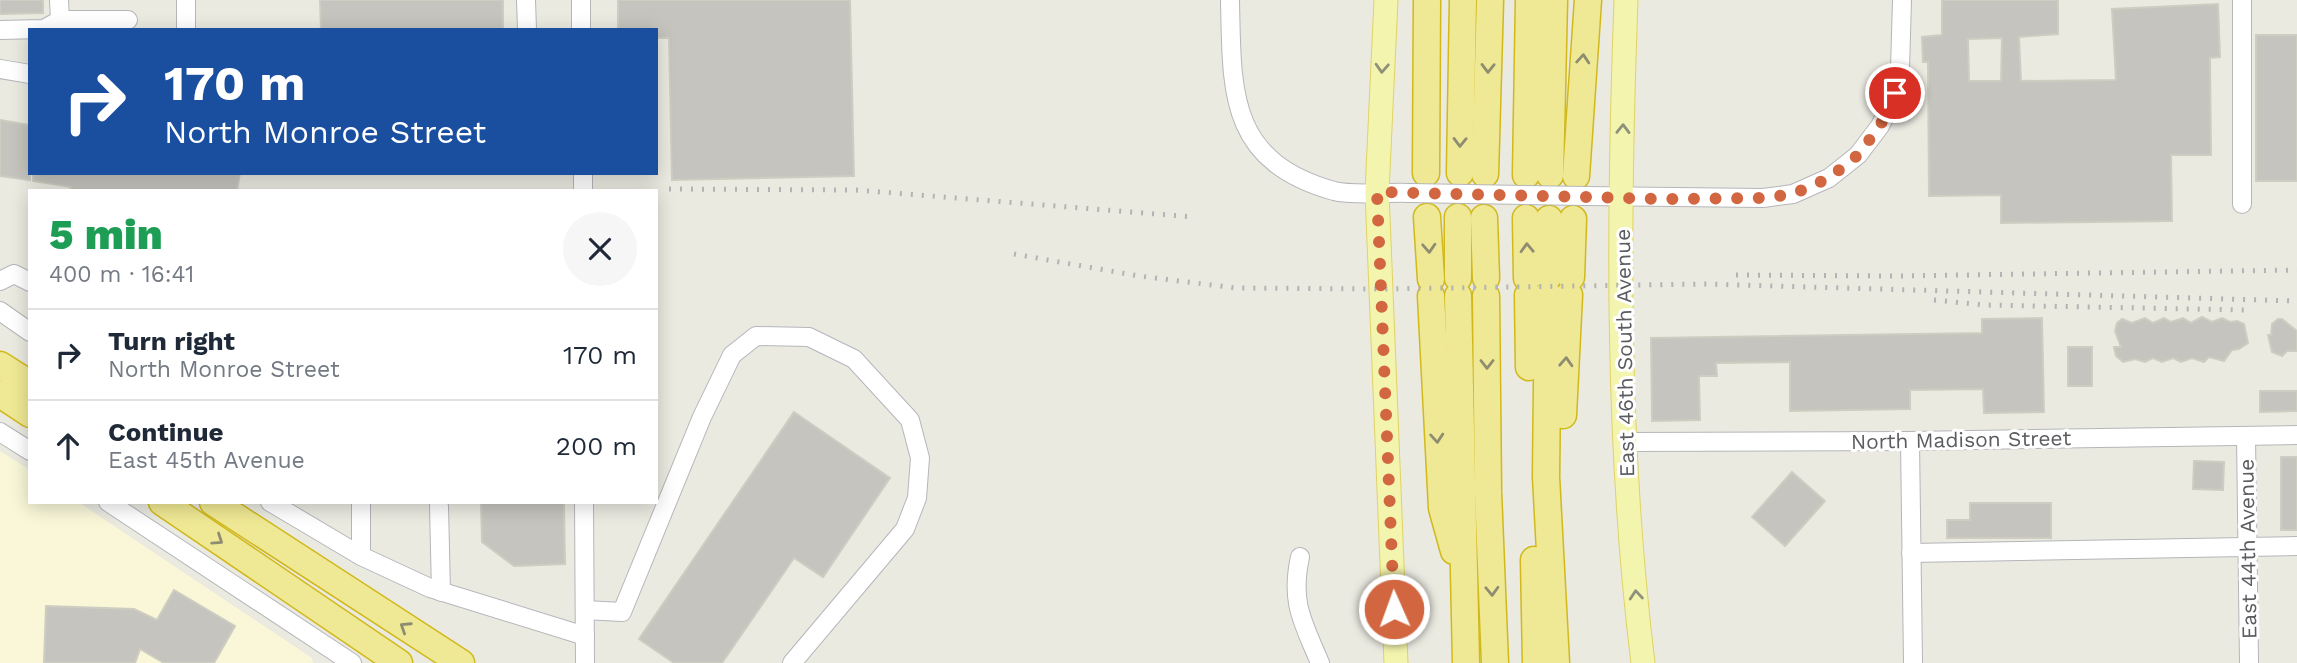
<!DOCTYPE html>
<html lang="en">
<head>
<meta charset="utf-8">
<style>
  :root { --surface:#fff; --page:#f6f6f7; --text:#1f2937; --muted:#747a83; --line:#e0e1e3 }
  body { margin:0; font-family:"Work Sans",sans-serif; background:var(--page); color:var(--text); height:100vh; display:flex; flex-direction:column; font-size:26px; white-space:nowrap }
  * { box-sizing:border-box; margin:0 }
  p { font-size:23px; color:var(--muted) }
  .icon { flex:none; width:38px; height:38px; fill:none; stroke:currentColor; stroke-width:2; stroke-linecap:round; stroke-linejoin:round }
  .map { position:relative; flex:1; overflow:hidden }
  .details { position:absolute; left:28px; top:189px; width:630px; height:315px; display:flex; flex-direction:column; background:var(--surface); border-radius:0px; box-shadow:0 4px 18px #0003 }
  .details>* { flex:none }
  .top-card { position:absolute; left:28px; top:28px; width:630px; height:147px; border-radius:0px; box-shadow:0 4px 18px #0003; background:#1a4fa0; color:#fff; overflow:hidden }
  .pin { position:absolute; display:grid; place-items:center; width:60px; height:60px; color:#fff; margin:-30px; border:4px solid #fff; border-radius:50%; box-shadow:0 2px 7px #0007 }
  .me { position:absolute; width:77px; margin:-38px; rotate:358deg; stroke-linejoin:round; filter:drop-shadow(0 0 5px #0008) }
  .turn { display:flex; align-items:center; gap:24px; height:147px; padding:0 21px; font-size:32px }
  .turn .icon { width:91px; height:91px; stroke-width:2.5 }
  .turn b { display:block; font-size:49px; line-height:60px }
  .round { display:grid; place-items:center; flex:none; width:74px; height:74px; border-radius:37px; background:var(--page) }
  .head { display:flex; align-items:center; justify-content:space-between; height:119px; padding:0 21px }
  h1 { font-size:42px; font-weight:800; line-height:52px; color:#1e9e55 }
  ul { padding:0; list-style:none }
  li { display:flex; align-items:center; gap:21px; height:91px; padding:0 21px; border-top:2px solid var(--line) }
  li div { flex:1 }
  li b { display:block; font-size:26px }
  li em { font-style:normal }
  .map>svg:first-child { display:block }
  .commercial { fill:#f9f7d8 }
  .building { fill:#c6c4be; stroke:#cecdc1; stroke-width:2; fill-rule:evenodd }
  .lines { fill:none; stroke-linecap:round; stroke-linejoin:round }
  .minor-casing { stroke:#b4b6ba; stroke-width:20 }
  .major-casing { stroke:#dfd366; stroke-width:25 }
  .highway-casing { stroke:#d1b91c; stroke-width:29 }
  .minor { stroke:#fff; stroke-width:18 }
  .major { stroke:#f3f4ad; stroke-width:23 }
  .highway { stroke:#efe894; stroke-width:26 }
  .rail { stroke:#b2b3b3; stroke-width:5; stroke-dasharray:2 9; stroke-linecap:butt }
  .minor-bridge-casing { stroke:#b4b6ba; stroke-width:20; stroke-linecap:butt }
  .minor-bridge { stroke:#fff; stroke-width:18 }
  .oneway { stroke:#8e8d72 }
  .oneway2 { stroke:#90917b }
  .route { stroke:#d26640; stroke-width:12; stroke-dasharray:0 21.6 }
  .labels { text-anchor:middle; stroke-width:6; stroke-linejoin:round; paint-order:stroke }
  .street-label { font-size:21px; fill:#5a5c60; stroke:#fff }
</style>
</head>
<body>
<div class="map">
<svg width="2297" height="663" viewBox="0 0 2297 663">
  <rect width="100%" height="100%" fill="#ebeae1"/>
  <!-- commercial -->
  <polygon class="commercial" points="0,451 30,470 30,502 78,502 312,658 313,663 0,663"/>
  <!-- building -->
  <g class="building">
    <polygon points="0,0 43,0 43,13 0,14"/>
    <polygon points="320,0 503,0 503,30 321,30"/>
    <polygon points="618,0 850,0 854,176 672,180 669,38 656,38 656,30 618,30"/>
    <path d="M1942 0H2058V34L2019 37 2021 81 2116 80 2112 9 2218 4 2220 57 2210 58 2211 155H2171L2172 221 2001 223V195L1929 196 1928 62H1923L1922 37 1942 35ZM2002 38 2001 81H1969L1968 39Z"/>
    <rect x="2256" y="35" width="41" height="146"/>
    <polygon points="0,120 30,125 30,180 0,176"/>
    <polygon points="33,173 240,173 237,191 70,191 71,187 33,181"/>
    <polygon points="2202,317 2212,322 2222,318 2230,322 2237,321 2244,324 2248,343 2239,349 2232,350 2224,361 2209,357 2204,362 2192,358 2181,362 2173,358 2162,362 2153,358 2145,362 2135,359 2123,362 2116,356 2114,347 2121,347 2115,331 2117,323 2122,319 2132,323 2145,318 2153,323 2164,318 2171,322 2183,318 2191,323"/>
    <polygon points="2042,318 2044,412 1984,413 1983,389 1910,390 1910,409 1790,411 1790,362 1716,363 1717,376 1699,376 1700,420 1652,421 1651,338 1982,333 1982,319"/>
    <polygon points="2278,319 2282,319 2297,331 2297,351 2287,351 2282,356 2272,352 2268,335 2271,335 2272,324"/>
    <rect x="2068" y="347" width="24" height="39"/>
    <polygon points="2260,391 2297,391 2297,411 2260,412"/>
    <polygon points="794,412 890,478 823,577 794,558 722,663 674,663 639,639"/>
    <rect x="2281" y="457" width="16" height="73"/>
    <polygon points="2194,461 2224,462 2223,490 2193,489"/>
    <polygon points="1792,472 1825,501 1785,546 1752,517"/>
    <polygon points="481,502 564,502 565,564 514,566 482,542"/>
    <polygon points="1970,503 2051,503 2051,538 1947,538 1947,520 1970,520"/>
    <polygon points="174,590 235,626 214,663 164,663 140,649 135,663 44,663 46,606 134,609 157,620"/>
  </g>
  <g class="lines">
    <defs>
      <g id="minor">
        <polyline points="59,0 60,20 128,20"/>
        <polyline points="186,0 186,30"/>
        <polyline points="526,0 527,30"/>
        <polyline points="581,0 581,30"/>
        <path d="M1230 0C1232 93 1228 161 1334 191 1354 196 1386 192 1409 193"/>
        <polyline points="0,30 44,29 60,20"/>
        <polyline points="0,69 30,74"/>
        <polyline points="583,173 583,191"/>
        <polyline points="1585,196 1763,198 1793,194 1829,178 1858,155 1880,126 1888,110 1900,69 1902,0"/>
        <polyline points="2242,204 2242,0"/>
        <polyline points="0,281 14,274 30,282"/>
        <polyline points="0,311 30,332"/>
        <polyline points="0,432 30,451"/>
        <polyline points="2246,436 2249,663"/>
        <polyline points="1910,441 1913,663"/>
        <polyline points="1626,442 1910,441 2297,435"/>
        <polyline points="108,502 352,663"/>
        <polyline points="270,502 361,556 430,588 585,636"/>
        <polyline points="361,502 361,556"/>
        <polyline points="584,502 585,663"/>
        <polyline points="439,506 441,592"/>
        <polyline points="1911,553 2297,546"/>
        <path d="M1300 557C1290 603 1303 622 1320 663"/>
        <polyline points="585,610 622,612 702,417 732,355 756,336 809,337 854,359 910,420 920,458 917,498 905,529 792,663"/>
      </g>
      <g id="major">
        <polyline points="1386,0 1377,192 1396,663"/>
        <path d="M1626 0C1618 219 1616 445 1643 663"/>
      </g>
      <g id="highway">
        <polyline points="1426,173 1427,0"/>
        <polyline points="1460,173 1463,0"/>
        <polyline points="1485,174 1490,0"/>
        <polyline points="1526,175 1529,0"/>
        <polyline points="1550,175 1554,0"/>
        <polyline points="1576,176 1588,0"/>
        <polyline points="1427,217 1431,279"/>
        <polyline points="1458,217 1458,278"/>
        <polyline points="1484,218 1486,278"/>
        <polyline points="1526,218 1527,278"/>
        <polyline points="1548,277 1549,219"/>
        <polyline points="1571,277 1573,219"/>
        <polyline points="1528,295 1529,367"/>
        <polyline points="1548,295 1546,477 1556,663"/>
        <polyline points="1431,296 1442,508 1454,551"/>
        <polyline points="1458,296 1466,663"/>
        <polyline points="1486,296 1488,492 1495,663"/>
        <polyline points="0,365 30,384"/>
        <polyline points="0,394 30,414"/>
        <polyline points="1563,415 1569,295"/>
        <polyline points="162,502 399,663"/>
        <polyline points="213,502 461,663"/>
        <polyline points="1534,560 1536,663"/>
      </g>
    </defs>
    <!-- minor casing -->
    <use href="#minor" class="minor-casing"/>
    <!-- major casing -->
    <use href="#major" class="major-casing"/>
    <!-- highway casing -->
    <use href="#highway" class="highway-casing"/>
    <!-- minor -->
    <use href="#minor" class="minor"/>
    <!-- major -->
    <use href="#major" class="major"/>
    <!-- highway -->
    <use href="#highway" class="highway"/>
    <!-- rail -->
    <g class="rail">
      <polyline points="669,189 856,190 1194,217"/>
      <polyline points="1014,254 1139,276 1236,288 1381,289 1705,284 2297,301"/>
      <polyline points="1736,275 1895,276 2297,270"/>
      <polyline points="1934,300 1984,305 2245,310"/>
    </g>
    <defs>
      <polyline id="minor-bridge" points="1409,193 1585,196"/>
    </defs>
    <!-- minor-bridge casing -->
    <use href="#minor-bridge" class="minor-bridge-casing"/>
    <!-- minor-bridge -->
    <use href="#minor-bridge" class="minor-bridge"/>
  </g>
  <!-- one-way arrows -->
  <defs><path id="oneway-chevron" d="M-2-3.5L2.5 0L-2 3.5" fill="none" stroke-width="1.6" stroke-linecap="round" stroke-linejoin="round" transform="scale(1.75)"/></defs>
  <g class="oneway">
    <use href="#oneway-chevron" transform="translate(1583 59) rotate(-86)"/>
    <use href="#oneway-chevron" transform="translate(1488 68) rotate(91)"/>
    <use href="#oneway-chevron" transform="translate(1460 142) rotate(91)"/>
    <use href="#oneway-chevron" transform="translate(1429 248) rotate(87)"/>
    <use href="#oneway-chevron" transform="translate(1527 248) rotate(-92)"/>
    <use href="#oneway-chevron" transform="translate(1566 362) rotate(-87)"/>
    <use href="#oneway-chevron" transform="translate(1487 364) rotate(90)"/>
    <use href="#oneway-chevron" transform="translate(1437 438) rotate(86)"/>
    <use href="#oneway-chevron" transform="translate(218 540) rotate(34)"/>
    <use href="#oneway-chevron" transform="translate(1492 591) rotate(88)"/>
    <use href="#oneway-chevron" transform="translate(405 627) rotate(-147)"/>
  </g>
  <g class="oneway2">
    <use href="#oneway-chevron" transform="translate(1382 68) rotate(93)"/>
    <use href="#oneway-chevron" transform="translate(1623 129) rotate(-89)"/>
    <use href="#oneway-chevron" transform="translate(1636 595) rotate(-95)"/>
  </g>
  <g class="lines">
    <!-- route -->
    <polyline class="route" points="1394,609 1377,192 1665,199 1763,198 1793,194 1829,178 1858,155 1880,126 1895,93"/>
  </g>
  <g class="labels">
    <!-- street labels -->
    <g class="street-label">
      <text transform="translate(1625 353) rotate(-91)" y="7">East 46th South Avenue</text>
      <text transform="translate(1961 440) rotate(-1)" y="7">North Madison Street</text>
      <text transform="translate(2248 549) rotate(-91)" y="7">East 44th Avenue</text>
    </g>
  </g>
</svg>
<div class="pin" style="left:1895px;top:93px;background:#d93025"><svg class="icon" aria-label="arrive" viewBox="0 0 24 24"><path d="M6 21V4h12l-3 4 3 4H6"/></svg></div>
<svg class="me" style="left:1394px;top:609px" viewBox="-20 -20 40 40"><circle r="17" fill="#d26640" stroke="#fff" stroke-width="3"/><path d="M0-11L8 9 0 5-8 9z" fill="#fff"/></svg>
<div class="top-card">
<div class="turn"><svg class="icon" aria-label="right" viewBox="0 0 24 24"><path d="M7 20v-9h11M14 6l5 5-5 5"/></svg><div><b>170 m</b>North Monroe Street</div></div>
</div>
<section class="details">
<div class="head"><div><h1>5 min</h1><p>400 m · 16:41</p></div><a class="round"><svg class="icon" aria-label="close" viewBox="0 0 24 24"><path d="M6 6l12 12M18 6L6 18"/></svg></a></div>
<ul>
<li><svg class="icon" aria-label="right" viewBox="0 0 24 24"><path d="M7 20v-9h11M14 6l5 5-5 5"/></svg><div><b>Turn right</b><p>North Monroe Street</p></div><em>170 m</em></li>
<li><svg class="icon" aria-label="ahead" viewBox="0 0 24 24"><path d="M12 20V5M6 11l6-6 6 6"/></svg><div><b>Continue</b><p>East 45th Avenue</p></div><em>200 m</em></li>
</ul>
</section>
</div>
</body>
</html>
